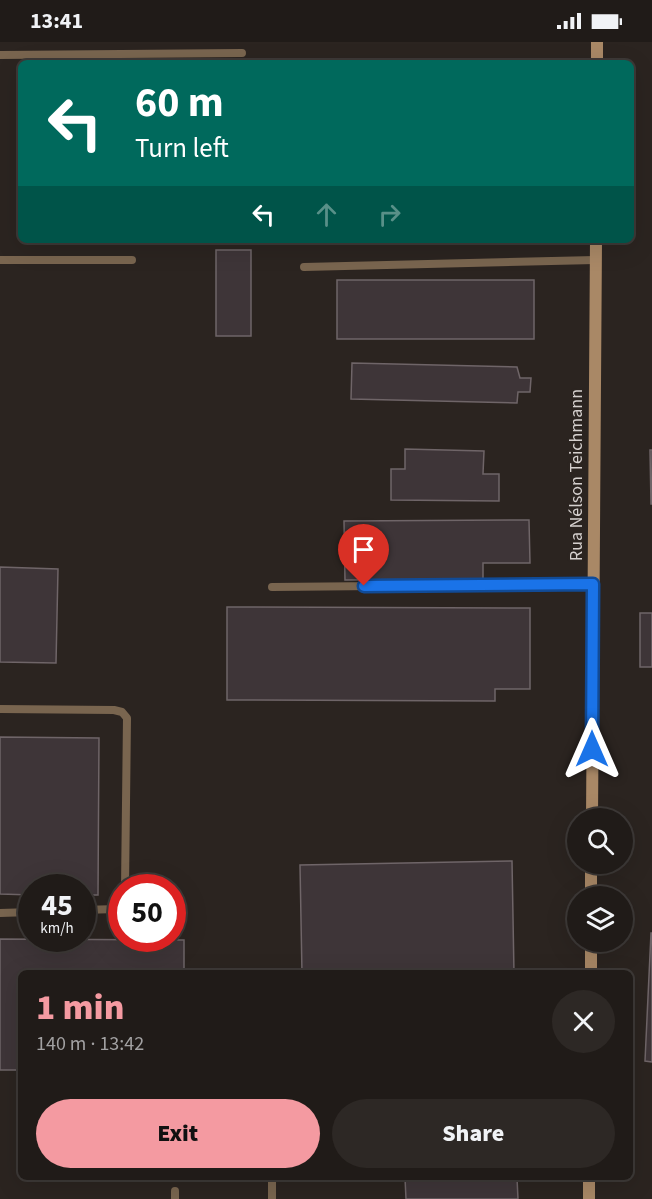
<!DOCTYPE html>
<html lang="en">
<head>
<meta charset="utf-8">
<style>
  :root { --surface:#201b18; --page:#2d2825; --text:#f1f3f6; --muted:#a2a1a2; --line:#3d3937; --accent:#f49aa1 }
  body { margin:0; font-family:"Source Sans 3",sans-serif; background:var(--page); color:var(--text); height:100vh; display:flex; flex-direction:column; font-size:22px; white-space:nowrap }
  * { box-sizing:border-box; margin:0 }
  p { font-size:20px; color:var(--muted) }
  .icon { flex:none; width:33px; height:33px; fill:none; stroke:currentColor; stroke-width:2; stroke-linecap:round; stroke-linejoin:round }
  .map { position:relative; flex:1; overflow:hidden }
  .sheet { position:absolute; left:18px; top:928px; width:615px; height:210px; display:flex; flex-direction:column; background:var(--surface); border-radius:9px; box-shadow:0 6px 24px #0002,0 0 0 2px var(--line) }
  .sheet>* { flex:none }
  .banner { position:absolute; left:18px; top:18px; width:616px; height:183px; border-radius:9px; box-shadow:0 6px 24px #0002,0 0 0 2px var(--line); background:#00695c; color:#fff; overflow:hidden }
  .controls { position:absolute; left:567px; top:766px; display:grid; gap:12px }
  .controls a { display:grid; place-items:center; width:66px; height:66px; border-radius:50%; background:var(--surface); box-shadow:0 6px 24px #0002,0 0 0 2px var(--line); font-size:30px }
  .speed { position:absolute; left:18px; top:832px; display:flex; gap:12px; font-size:30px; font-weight:700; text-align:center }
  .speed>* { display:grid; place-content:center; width:78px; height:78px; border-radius:50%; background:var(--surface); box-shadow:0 6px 24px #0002,0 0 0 2px var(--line); line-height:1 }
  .speed small { font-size:15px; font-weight:400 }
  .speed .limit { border:9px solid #d22; background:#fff; color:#111 }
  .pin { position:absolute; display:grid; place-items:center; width:51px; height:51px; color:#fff; margin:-62px -26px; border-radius:50% 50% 50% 0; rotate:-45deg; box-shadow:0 0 6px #0007 }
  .pin .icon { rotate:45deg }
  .me { position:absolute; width:66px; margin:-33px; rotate:0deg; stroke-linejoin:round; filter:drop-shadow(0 0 4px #0008) }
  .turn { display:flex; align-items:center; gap:21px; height:126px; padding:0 18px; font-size:27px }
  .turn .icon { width:78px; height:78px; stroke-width:2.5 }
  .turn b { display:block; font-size:42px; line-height:51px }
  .lanes { display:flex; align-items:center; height:57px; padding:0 18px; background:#0003; justify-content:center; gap:30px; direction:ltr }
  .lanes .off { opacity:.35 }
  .round { display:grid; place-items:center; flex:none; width:63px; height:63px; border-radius:32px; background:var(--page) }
  .overview { display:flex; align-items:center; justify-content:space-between; height:102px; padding:0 18px }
  h1 { font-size:36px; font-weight:800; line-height:45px; color:var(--accent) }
  .action { display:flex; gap:12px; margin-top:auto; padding:12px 18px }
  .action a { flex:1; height:69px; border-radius:36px; background:var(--accent); color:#111; font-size:24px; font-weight:800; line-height:69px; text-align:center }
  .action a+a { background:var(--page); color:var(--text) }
  .status { display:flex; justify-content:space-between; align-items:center; height:42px; padding:0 30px; background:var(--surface); direction:ltr }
  .status svg { height:16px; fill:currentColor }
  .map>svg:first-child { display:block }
  .building { fill:#3e3538; stroke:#6f6568; stroke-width:1.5 }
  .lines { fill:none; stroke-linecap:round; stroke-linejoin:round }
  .lane { stroke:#79654f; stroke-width:8 }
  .secondary { stroke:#a98866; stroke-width:12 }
  .route-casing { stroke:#114b97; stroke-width:15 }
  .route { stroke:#1a73e8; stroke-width:10 }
  .labels { text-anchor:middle; stroke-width:4.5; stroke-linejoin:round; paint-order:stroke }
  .street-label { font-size:18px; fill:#d5d0ce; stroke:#2b2420 }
</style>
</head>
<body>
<div class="status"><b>13:41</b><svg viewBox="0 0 49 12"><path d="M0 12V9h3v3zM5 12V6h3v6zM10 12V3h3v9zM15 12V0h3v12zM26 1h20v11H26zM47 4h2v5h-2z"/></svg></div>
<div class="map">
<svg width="652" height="1157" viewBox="0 0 652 1157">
  <rect width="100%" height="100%" fill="#2b2420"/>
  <!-- building -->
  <g class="building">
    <rect x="216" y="208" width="35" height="86"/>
    <rect x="337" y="238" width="197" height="59"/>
    <polygon points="352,321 517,325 520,336 531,336 530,350 518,350 517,361 351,357"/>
    <polygon points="405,407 484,409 483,432 499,432 499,459 391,458 391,427 405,427"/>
    <polygon points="650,408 652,408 652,462 651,462"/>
    <polygon points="529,478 530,521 483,521 483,537 345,538 344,479"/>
    <polygon points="0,525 58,527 56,621 0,620"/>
    <polygon points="227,565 530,566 530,647 495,647 495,659 227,658"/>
    <rect x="640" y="571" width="12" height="54"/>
    <polygon points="0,695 99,696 98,853 82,853 82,846 32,846 32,853 0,852"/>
    <polygon points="512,819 514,932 302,932 300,823"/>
    <polygon points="651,891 652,891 652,1020 645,1019"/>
    <polygon points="0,897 184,898 184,932 21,932 21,1028 0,1028"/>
    <polygon points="405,1136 517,1136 518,1157 406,1157"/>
  </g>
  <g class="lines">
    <!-- lane -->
    <g class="lane">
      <polyline points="0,13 242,11"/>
      <polyline points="0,218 132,218"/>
      <polyline points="304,225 595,218"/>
      <polyline points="272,545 593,542"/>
      <polyline points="0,667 114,668 122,670 127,676 125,846"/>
      <polyline points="82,868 117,867 122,864"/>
      <polyline points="0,871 32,870"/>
      <polyline points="175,1149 175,1157"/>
      <polyline points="272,1157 272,1136"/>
    </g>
    <!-- secondary -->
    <g class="secondary">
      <polyline points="597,21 597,0"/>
      <polyline points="592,777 596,198"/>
      <polyline points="591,855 591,822"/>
      <polyline points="591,932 591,900"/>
      <polyline points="589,1157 589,1136"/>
    </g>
  </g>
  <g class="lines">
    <defs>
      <polyline id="route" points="364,544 593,542 592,707"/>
    </defs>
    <!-- route casing -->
    <use href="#route" class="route-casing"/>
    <!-- route -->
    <use href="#route" class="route"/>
  </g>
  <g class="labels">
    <!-- street labels -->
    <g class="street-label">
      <text transform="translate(576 433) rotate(-90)" y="6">Rua Nélson Teichmann</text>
    </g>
  </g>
</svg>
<div class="controls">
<a><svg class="icon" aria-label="search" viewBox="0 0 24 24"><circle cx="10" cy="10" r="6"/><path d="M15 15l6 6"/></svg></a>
<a><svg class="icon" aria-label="layers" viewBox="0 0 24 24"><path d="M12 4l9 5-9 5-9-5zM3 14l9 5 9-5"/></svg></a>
</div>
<div class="speed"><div>45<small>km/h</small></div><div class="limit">50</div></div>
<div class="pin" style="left:364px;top:544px;background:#d93025"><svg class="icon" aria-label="arrive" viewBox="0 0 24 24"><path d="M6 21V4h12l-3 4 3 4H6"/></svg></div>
<svg class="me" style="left:592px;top:707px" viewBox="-20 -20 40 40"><path d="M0-17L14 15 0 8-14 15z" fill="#1a73e8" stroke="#fff" stroke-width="4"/></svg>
<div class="banner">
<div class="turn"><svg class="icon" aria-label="left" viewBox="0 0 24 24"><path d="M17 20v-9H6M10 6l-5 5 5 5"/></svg><div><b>60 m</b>Turn left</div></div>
<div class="lanes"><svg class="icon" aria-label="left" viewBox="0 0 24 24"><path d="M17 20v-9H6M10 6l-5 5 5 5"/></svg><svg class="icon off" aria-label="ahead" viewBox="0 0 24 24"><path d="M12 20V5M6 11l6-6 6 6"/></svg><svg class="icon off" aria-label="right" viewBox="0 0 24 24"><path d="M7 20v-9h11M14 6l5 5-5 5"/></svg></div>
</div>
<section class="sheet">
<div class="overview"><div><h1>1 min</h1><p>140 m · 13:42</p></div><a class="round"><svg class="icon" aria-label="close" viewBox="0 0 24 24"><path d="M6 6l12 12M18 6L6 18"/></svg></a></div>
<div class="action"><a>Exit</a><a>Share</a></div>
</section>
</div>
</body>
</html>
